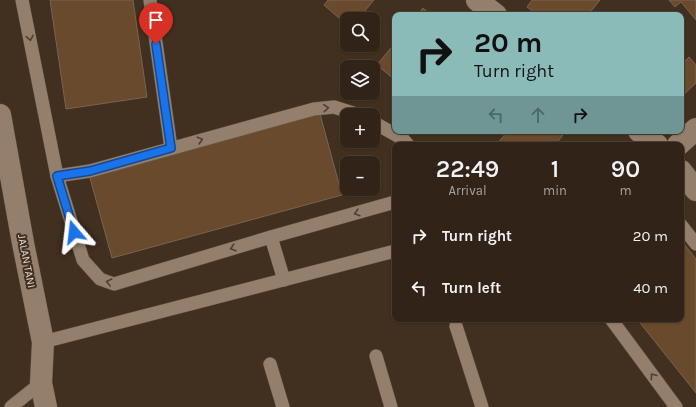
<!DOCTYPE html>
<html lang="en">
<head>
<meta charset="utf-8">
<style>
  :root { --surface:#312317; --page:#392b20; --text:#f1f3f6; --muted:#a8a4a1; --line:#4c4036 }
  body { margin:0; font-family:Karla,sans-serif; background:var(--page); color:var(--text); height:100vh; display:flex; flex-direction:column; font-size:15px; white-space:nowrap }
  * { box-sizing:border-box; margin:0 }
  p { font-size:13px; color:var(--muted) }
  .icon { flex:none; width:22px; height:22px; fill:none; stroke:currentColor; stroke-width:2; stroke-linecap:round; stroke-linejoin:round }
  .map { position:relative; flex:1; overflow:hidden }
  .details { position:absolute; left:392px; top:142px; width:292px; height:180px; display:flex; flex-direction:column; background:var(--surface); border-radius:8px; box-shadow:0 1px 3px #0004,0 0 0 1px var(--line) }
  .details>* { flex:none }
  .hud { position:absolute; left:392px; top:12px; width:292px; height:122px; border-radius:8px; box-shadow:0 1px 3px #0004,0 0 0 1px var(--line); background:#8bbbb9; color:#111; overflow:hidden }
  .fabs { position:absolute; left:340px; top:12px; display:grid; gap:8px }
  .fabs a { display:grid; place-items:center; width:40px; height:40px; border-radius:8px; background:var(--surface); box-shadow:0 1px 3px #0004,0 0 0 1px var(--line); font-size:20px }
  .pin { position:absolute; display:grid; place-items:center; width:34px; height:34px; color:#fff; margin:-41px -17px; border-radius:50% 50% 50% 0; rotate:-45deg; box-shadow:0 0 4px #0007 }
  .pin .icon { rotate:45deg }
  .me { position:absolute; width:44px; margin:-22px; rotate:343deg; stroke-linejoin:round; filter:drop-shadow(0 0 3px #0008) }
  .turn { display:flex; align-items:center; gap:14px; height:84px; padding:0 16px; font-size:18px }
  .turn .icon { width:52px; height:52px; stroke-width:2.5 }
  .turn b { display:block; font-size:28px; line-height:34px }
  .lanes { display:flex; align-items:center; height:38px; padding:0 16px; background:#0003; justify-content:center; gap:20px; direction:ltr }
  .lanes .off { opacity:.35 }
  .eta { display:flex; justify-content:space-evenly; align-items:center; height:68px; text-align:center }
  .eta b { font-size:24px; font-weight:600; line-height:28px }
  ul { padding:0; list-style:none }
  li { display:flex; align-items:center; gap:12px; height:52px; padding:0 16px }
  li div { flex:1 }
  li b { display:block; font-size:15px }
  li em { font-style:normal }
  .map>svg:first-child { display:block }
  .building { fill:#6a4a2c; stroke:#786452 }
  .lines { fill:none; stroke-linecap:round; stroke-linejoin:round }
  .service-casing { stroke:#5c4e3f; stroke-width:14 }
  .minor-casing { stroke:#5c4e3f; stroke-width:23 }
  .service { stroke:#947f6c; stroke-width:13 }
  .minor { stroke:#947f6c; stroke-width:22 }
  .oneway { stroke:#523f2e }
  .route-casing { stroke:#114b97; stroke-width:10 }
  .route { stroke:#1a73e8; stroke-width:7 }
  .labels { text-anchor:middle; stroke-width:4; stroke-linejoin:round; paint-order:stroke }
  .street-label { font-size:11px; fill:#e6dad0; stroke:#412f1f }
</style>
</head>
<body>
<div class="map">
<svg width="696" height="407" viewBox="0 0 696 407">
  <rect width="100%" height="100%" fill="#412f1f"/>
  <!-- building -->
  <g class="building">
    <polygon points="50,0 133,0 147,97 66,109"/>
    <polygon points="328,0 374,0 358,19 347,19 347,25 324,5"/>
    <polygon points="532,0 600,0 588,15 538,15 527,7"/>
    <polygon points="669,0 696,0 696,20 681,2 675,7"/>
    <polygon points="423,8 431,15 417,15"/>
    <polygon points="395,43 395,80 377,65"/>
    <polygon points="689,57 696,65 696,83 681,97 681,58 684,62"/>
    <polygon points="320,114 342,195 112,258 90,178"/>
    <polygon points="508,131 566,131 555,145 496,145"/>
    <polygon points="681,240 696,259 696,393 637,319 681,319"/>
  </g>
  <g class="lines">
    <defs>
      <g id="service">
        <polyline points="22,0 57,176"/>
        <polyline points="150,0 171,148"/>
        <polyline points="359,115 334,107 314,109 90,171 57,176 83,260 100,279 114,284 271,237 395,202"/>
        <polyline points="373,122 403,139 408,145"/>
        <polyline points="681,225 696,244"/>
        <polyline points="271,237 284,280"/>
        <polyline points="611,319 676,407"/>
        <polyline points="456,326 482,407"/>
        <polyline points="43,342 395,251"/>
        <polyline points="376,356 391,407"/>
        <polyline points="270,364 283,407"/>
        <polyline points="11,407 41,383"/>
      </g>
      <g id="minor">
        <polyline points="477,0 496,15"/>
        <polyline points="0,115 23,243 43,342 41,383 46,407"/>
        <polyline points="639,131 657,145"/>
        <polyline points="678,145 696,129"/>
        <polyline points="681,171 696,190"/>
      </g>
    </defs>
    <!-- service casing -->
    <use href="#service" class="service-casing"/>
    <!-- minor casing -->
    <use href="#minor" class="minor-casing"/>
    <!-- service -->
    <use href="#service" class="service"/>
    <!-- minor -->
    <use href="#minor" class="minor"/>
  </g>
  <!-- one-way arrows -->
  <defs><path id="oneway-chevron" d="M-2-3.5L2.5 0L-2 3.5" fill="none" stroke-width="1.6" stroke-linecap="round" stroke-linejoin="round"/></defs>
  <g class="oneway">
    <use href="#oneway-chevron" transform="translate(30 38) rotate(79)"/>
    <use href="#oneway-chevron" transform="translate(326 108) rotate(-5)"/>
    <use href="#oneway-chevron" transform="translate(200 140) rotate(-15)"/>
    <use href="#oneway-chevron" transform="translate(357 213) rotate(164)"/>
    <use href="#oneway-chevron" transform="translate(233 248) rotate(163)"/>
    <use href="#oneway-chevron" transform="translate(109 282) rotate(-166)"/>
    <use href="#oneway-chevron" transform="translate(653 376) rotate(-126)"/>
  </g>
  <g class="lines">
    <defs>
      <polyline id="route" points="74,232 57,176 90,171 171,148 156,44"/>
    </defs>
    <!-- route casing -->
    <use href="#route" class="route-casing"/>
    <!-- route -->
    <use href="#route" class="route"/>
  </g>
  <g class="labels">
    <!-- street labels -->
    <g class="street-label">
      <text transform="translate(27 261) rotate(79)" y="4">JALAN TANI</text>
    </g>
  </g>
</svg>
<div class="fabs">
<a><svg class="icon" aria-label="search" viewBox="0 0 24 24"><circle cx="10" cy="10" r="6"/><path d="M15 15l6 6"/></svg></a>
<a><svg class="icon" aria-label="layers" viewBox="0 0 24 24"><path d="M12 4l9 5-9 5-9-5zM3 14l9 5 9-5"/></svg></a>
<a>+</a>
<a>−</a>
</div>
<div class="pin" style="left:156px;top:44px;background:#d93025"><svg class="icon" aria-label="arrive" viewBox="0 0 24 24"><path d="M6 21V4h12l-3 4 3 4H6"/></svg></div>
<svg class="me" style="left:74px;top:232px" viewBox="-20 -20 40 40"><path d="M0-17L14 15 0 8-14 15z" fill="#1a73e8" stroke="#fff" stroke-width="4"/></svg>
<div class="hud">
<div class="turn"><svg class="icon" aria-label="right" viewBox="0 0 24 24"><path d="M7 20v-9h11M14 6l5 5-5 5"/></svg><div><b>20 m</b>Turn right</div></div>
<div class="lanes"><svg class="icon off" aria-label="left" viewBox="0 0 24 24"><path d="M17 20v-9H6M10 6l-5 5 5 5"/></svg><svg class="icon off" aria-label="ahead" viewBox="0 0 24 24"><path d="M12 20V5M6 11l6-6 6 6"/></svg><svg class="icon" aria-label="right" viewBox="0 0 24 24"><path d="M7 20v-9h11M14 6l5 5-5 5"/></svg></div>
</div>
<section class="details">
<div class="eta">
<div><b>22:49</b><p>Arrival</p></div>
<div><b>1</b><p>min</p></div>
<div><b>90</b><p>m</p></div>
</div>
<ul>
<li><svg class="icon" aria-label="right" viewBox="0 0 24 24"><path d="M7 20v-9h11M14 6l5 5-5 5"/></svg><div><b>Turn right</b></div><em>20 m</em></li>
<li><svg class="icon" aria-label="left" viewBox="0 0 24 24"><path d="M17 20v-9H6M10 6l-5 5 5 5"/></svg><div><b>Turn left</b></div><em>40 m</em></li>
</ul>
</section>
</div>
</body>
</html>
